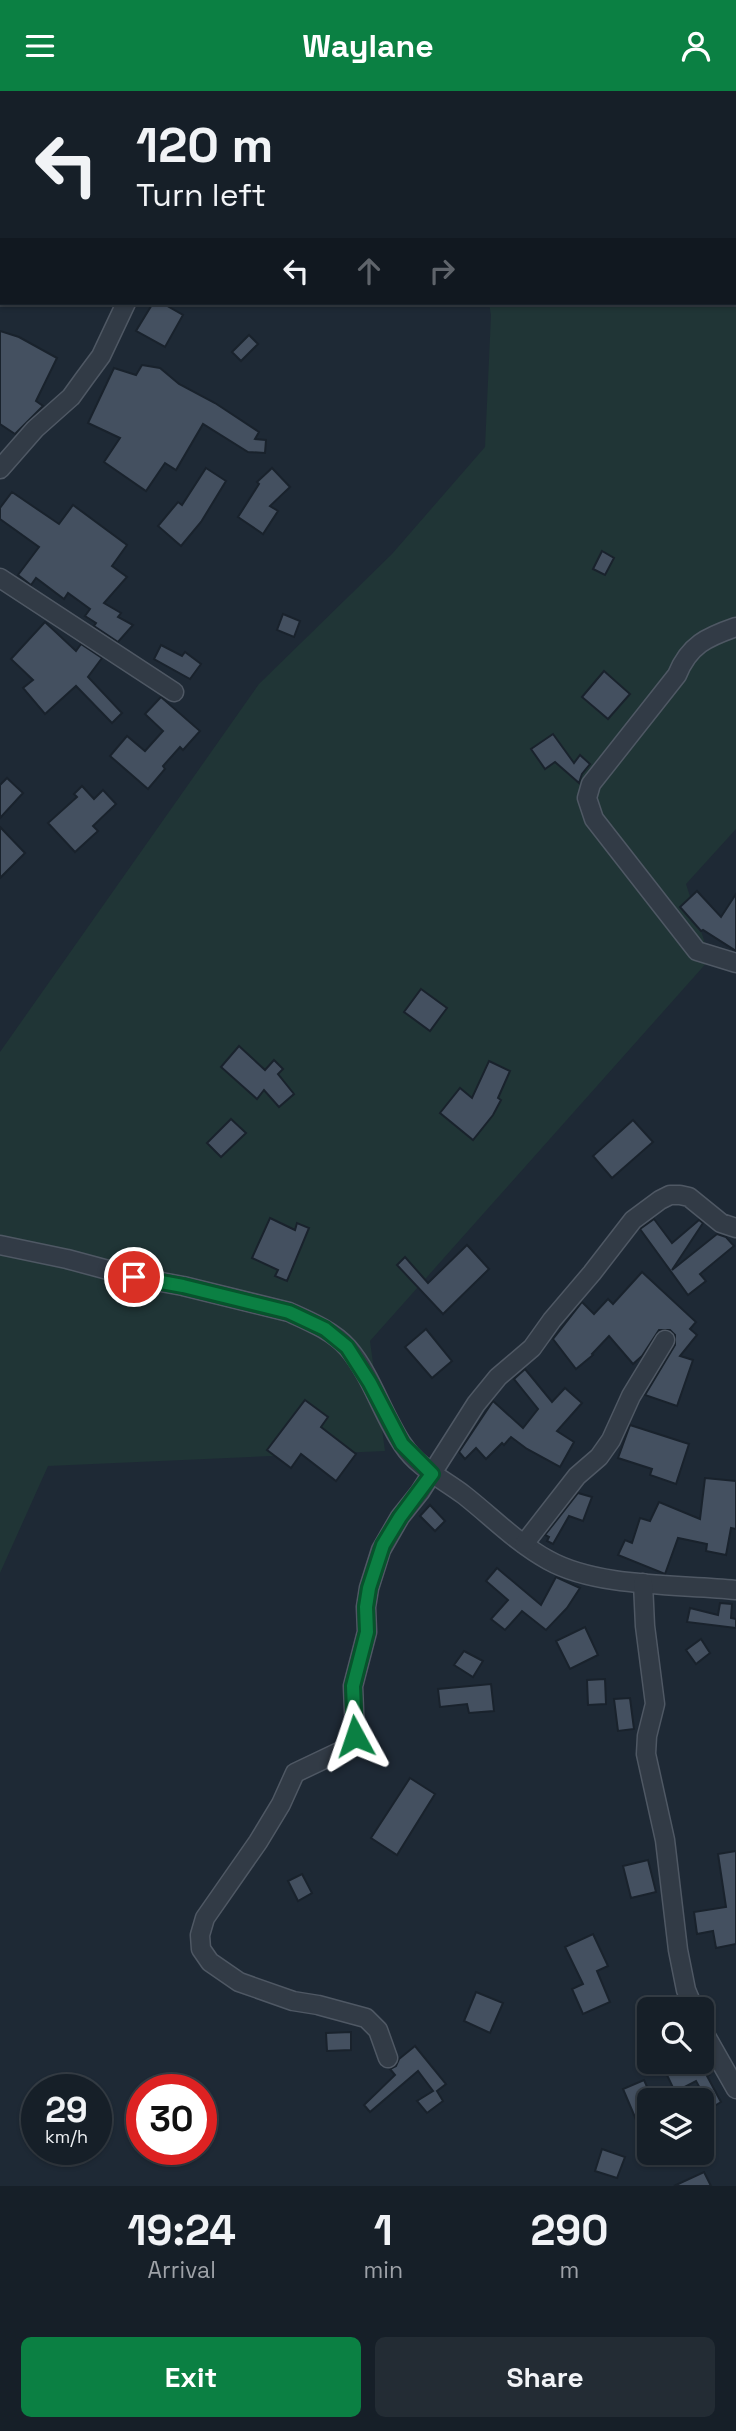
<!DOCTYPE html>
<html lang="en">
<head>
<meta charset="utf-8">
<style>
  :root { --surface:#161f28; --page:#232c34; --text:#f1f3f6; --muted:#9ea2a8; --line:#353d45; --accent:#0b8043 }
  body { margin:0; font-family:"Space Grotesk",sans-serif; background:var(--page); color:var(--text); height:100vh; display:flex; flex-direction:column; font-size:26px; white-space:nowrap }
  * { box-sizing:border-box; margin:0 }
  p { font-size:23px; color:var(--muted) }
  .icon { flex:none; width:38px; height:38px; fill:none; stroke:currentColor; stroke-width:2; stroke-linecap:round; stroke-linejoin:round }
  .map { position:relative; height:2095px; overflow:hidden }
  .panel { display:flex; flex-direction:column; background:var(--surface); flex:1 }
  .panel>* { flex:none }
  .guide { position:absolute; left:0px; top:0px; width:737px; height:214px; box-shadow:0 2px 5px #0004,0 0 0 2px var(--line); background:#161f28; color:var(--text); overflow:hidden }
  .buttons { position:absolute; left:637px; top:1906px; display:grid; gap:14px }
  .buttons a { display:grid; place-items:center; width:77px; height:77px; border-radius:10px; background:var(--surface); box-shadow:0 2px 5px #0004,0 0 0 2px var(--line); font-size:35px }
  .speed { position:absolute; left:21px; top:1983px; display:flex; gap:14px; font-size:35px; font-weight:700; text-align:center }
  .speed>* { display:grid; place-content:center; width:91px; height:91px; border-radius:50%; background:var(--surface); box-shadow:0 2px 5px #0004,0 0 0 2px var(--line); line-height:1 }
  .speed small { font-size:18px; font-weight:400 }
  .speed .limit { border:10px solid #d22; background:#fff; color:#111 }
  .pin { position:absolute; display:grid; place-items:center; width:60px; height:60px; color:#fff; margin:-30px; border:4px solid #fff; border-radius:50%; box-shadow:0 2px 7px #0007 }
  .me { position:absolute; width:77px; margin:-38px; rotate:355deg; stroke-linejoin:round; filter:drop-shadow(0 0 5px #0008) }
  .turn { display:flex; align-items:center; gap:24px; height:147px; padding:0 21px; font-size:32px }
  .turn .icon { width:91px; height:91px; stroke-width:2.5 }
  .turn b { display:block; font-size:49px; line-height:60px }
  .lanes { display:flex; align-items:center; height:66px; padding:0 21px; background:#0003; justify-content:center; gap:35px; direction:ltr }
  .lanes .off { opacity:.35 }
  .eta { display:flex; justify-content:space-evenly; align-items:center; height:119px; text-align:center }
  .eta b { font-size:42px; font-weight:700; line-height:49px }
  .button { display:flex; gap:14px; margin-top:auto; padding:14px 21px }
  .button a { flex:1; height:80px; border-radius:10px; background:var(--accent); color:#fff; font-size:28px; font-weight:700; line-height:80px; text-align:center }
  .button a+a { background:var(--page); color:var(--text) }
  header { display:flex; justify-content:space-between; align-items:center; height:91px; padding:0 21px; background:var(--accent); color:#fff; font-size:32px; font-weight:700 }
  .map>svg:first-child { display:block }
  .green { fill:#203536 }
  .building { fill:#445060; stroke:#19222c; stroke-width:2 }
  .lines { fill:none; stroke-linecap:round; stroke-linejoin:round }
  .street-casing { stroke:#4f5864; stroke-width:21 }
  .street { stroke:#323b46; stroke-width:18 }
  .route-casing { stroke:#07532c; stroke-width:18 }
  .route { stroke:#0b8043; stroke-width:12 }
</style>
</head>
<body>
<header><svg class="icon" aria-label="menu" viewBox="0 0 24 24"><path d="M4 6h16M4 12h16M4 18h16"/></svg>Waylane<svg class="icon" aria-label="person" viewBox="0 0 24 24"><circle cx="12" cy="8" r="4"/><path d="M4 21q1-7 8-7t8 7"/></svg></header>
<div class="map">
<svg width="736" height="2095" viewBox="0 0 736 2095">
  <rect width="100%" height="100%" fill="#1e2935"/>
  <!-- green -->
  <polygon class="green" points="440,0 736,0 736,738 686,793 710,868 370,1250 385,1360 48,1375 0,1482 0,961 259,593 392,463 485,356 491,224 489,212 735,212 735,2 441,2"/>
  <!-- building -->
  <g class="building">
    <polygon points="153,212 162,212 183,224 165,256 136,240"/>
    <polygon points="0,240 19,246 57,267 36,310 43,315 15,343 0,333"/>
    <polygon points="249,244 258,253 241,270 232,261"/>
    <polygon points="142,274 160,277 179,293 215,312 259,341 255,348 266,349 265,362 248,361 203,333 176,379 165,372 146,400 104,371 120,347 88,332 114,277 136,284"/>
    <polygon points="206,377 226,390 201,431 181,455 158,435 178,411 182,414"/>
    <polygon points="272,377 290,396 270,415 278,420 263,443 238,426 259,393 257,391"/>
    <polygon points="12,401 59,433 73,414 127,454 112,475 127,486 104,512 121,522 118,526 133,534 118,551 94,535 96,532 85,525 90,518 68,502 64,508 36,487 31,494 18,484 39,456 0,428 0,417"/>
    <polygon points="602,460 614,467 605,484 593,478"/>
    <polygon points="283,523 300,530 294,546 277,539"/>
    <polygon points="45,531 76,560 81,553 102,567 88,586 122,622 112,632 76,595 45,623 23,597 33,589 11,568"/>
    <polygon points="161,554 182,565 185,561 201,573 190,588 154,568"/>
    <polygon points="604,580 630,603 608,628 582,606"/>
    <polygon points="161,606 200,640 183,659 180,656 163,675 165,678 148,698 110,665 127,645 145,660 163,640 145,623"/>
    <polygon points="553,643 574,672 580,664 590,673 582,683 579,692 555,671 545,678 531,658"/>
    <polygon points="7,687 23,702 0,727 0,694"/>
    <polygon points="82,695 94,708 103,699 116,713 93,735 98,740 75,761 48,732 77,706 74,703"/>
    <polygon points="0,736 25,762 0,787"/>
    <polygon points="697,800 721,826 736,803 736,860 703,839 701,840 680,816"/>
    <polygon points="421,898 447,917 430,940 404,921"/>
    <polygon points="239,955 265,979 274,969 283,978 278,983 294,1003 279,1016 264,999 257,1008 221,976"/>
    <polygon points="489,970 510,980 498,1007 501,1009 493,1024 473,1049 440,1022 460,997 472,1007"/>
    <polygon points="231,1028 246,1042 221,1066 207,1052"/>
    <polygon points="633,1029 653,1051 612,1087 593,1065"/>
    <polygon points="270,1127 295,1139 297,1132 309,1137 287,1190 275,1185 278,1179 252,1167"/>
    <polygon points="654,1128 672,1152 699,1129 703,1132 672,1179 717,1143 726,1146 734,1155 700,1183 706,1190 688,1204 640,1138"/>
    <polygon points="467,1154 489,1178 443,1223 397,1174 405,1166 428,1192"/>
    <polygon points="642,1181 696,1231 690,1238 697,1244 680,1265 693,1269 677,1315 645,1304 675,1254 675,1244 670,1239 659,1239 642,1265 633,1273 609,1245 592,1263 593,1264 576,1278 553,1248 582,1211 594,1223 608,1208 613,1213"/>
    <polygon points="426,1238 452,1270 432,1287 405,1256"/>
    <polygon points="525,1278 552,1311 565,1297 582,1312 557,1340 574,1351 560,1376 527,1358 511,1346 504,1354 502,1352 486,1368 476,1357 465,1368 459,1361 493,1310 523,1337 538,1318 514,1288"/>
    <polygon points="305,1309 328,1326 321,1336 356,1363 336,1390 301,1363 291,1377 267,1359"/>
    <polygon points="630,1334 689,1353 676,1393 650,1384 652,1378 618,1367"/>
    <polygon points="705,1387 736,1390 736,1438 731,1437 726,1464 706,1460 707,1453 678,1447 665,1483 618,1464 625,1449 632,1452 640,1427 650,1430 659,1411 700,1428"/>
    <polygon points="578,1402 592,1406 583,1430 569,1425 553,1453 547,1450 549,1446 545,1444"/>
    <polygon points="430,1414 445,1430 435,1440 420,1425"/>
    <polygon points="497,1477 541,1514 556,1486 580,1497 567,1517 546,1539 522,1520 505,1539 491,1528 508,1509 486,1490"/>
    <polygon points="720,1512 732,1513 731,1527 736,1528 736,1537 687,1531 690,1517 718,1524"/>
    <polygon points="585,1536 598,1564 570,1578 556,1550"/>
    <polygon points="701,1548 710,1562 696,1573 686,1559"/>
    <polygon points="464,1560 483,1570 473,1586 454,1574"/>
    <polygon points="605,1588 606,1613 588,1614 587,1589"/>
    <polygon points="491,1593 494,1620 469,1622 467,1613 440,1616 438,1598"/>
    <polygon points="630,1607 634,1638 618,1640 614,1608"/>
    <polygon points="410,1687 435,1703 397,1764 371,1747"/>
    <polygon points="736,1760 736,1853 716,1857 713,1840 697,1843 694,1821 726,1816 718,1763"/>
    <polygon points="648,1769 656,1801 631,1807 623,1775"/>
    <polygon points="302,1783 312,1802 298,1810 288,1790"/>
    <polygon points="593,1843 608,1875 597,1880 610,1911 583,1923 572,1898 583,1893 565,1856"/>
    <polygon points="476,1901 503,1912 490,1942 464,1930"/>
    <polygon points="351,1941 351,1959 327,1960 326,1942"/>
    <polygon points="415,1955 446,1993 437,2000 443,2010 427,2022 417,2010 433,2000 418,1980 370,2021 364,2014 395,1984 390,1978 396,1975 399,1968"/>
    <polygon points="670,1970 703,1970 709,1984 707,1985 721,2011 711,2017 696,1990 675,2001 666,1982 673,1978"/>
    <polygon points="644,1989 653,2009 649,2009 649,2033 640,2038 623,1998"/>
    <polygon points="602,2058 625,2066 617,2087 595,2080"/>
    <polygon points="704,2081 711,2095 674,2095"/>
  </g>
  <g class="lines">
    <defs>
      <g id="street">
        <polyline points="0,378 35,338 71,306 84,288 101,265 126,212"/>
        <polyline points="0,487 174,601"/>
        <path d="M736 536C707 546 689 554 677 584L591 693 587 707 594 728 697 860 736 872"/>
        <path d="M0 1154 67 1168 134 1186 183 1195 289 1221C309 1230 333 1240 348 1257 372 1285 382 1323 403 1354 418 1377 443 1388 464 1404 492 1426 517 1452 548 1469 598 1497 679 1493 736 1499"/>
        <polyline points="524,1453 577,1385 599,1366 611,1349 631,1305 665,1249"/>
        <polyline points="643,1492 645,1535 655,1613 647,1645 646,1663 665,1749 678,1859 686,1899 694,1918"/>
        <polyline points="702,1938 736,1998"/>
        <polyline points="388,1967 378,1939 366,1927 318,1914 293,1910 239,1891 210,1871 201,1858 200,1844 205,1827 258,1751 281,1713 295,1682 358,1652 355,1645 353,1595 367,1541 366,1516 369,1497 381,1459 400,1426 420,1401 476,1313 498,1286 532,1257 552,1229 592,1182 633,1129 660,1109 670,1104 680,1104 689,1106 721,1132 736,1137"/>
      </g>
    </defs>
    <!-- street casing -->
    <use href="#street" class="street-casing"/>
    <!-- street -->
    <use href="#street" class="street"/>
  </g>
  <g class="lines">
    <defs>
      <polyline id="route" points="134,1186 183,1195 289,1221 325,1238 347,1256 370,1292 402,1353 432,1383 400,1426 383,1454 369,1497 366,1516 367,1541 353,1595 355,1645"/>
    </defs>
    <!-- route casing -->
    <use href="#route" class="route-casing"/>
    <!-- route -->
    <use href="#route" class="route"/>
  </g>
</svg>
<div class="buttons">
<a><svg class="icon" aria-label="search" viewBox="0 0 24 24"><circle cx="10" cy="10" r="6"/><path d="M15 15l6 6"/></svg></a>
<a><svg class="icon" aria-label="layers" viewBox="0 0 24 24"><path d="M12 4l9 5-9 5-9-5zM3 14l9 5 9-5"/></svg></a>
</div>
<div class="speed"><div>29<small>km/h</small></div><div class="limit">30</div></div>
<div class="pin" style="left:134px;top:1186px;background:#d93025"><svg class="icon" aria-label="arrive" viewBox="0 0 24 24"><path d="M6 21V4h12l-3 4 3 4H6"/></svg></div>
<svg class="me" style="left:355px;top:1645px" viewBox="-20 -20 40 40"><path d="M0-17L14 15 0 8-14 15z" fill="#0b8043" stroke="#fff" stroke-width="4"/></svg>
<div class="guide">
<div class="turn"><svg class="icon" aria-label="left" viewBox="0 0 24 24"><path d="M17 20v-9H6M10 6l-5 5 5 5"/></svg><div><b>120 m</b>Turn left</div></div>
<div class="lanes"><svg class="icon" aria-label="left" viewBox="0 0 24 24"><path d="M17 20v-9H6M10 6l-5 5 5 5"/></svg><svg class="icon off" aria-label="ahead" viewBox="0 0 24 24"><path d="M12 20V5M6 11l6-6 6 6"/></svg><svg class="icon off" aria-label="right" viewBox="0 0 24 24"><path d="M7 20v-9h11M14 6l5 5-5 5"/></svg></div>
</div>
</div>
<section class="panel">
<div class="eta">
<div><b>19:24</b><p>Arrival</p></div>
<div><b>1</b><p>min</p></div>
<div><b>290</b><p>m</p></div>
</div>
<div class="button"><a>Exit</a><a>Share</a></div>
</section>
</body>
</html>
